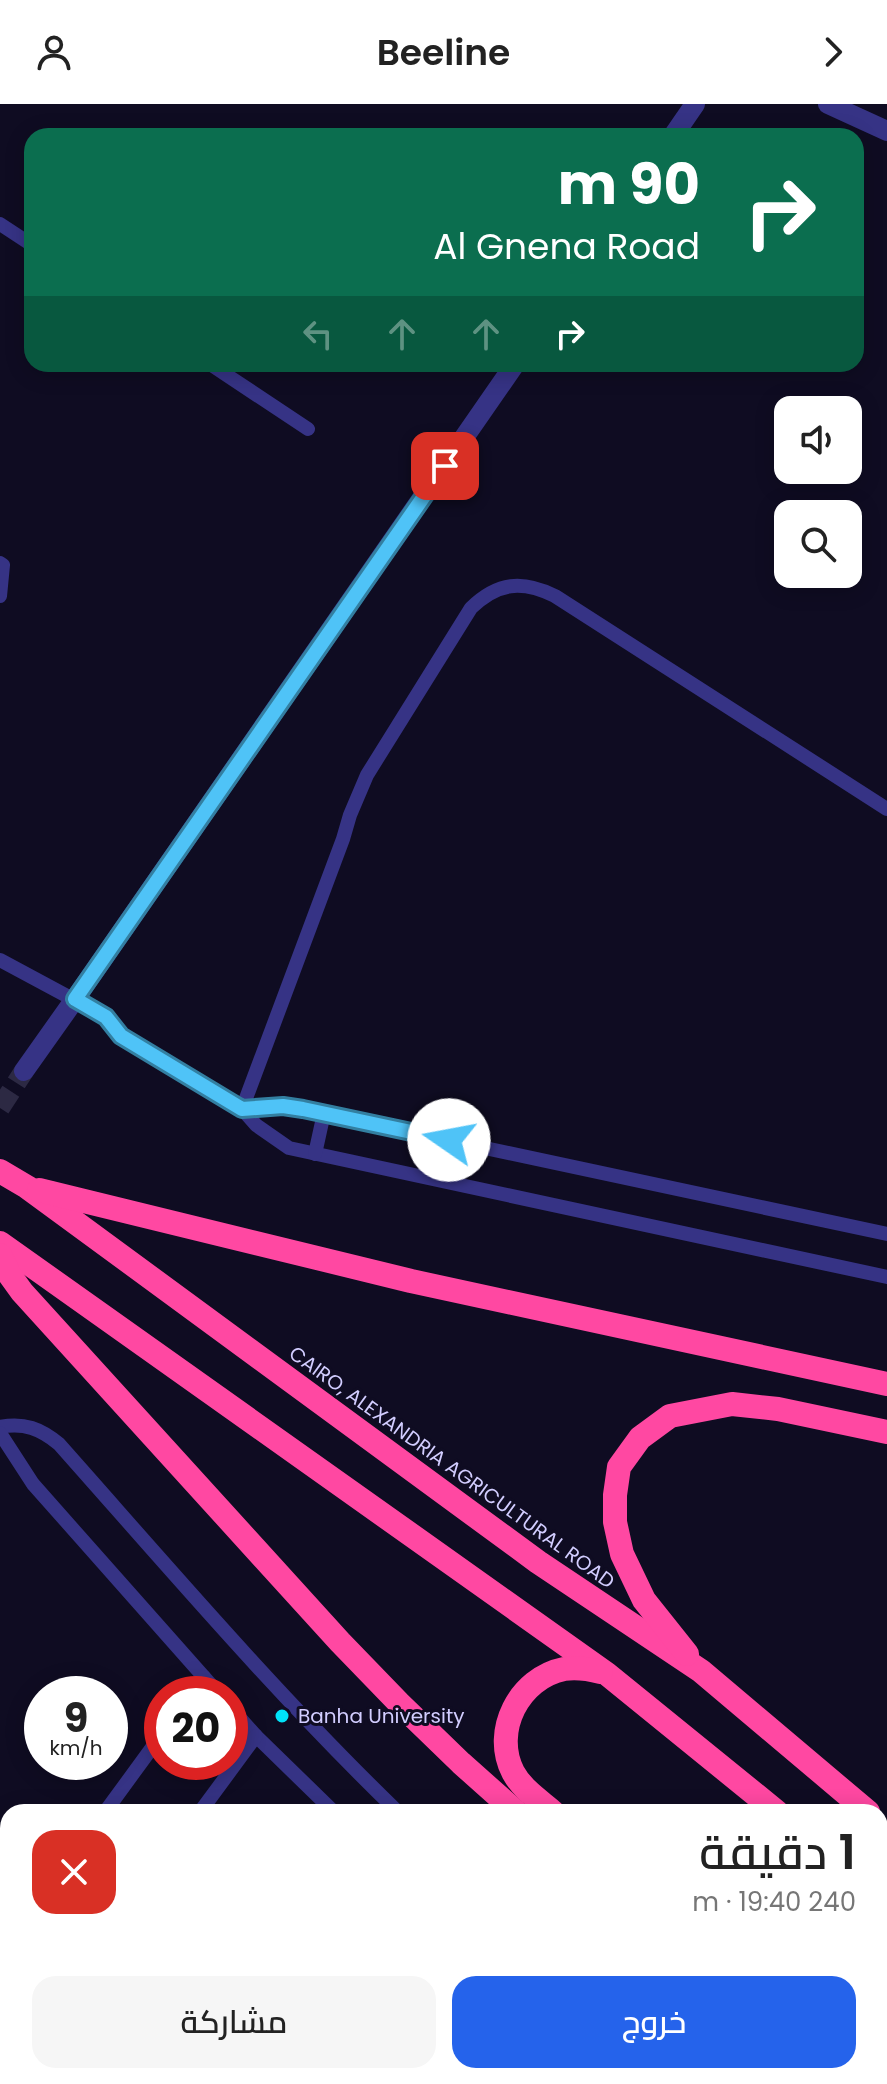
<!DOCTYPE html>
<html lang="ar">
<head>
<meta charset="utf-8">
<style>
  :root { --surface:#fff; --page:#f6f6f6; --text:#222; --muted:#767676; --accent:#2563eb }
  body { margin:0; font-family:Poppins,Cairo,sans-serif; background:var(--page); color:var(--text); direction:rtl; height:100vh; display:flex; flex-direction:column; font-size:30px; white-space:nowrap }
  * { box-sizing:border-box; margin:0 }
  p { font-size:26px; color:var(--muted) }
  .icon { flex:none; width:44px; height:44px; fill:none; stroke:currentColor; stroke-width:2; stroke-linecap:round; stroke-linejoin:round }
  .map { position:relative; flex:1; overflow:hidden; direction:ltr }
  .details { position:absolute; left:0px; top:1700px; width:888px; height:280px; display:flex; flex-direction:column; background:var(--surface); border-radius:24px 24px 0 0; box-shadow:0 4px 20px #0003; direction:rtl }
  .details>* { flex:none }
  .top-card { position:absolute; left:24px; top:24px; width:840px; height:244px; border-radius:24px; box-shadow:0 4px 20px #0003; direction:rtl; background:#0b6e4f; color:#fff; overflow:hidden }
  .controls { position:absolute; left:774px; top:292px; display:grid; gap:16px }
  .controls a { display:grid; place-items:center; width:88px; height:88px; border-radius:16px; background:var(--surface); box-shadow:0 4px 20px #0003; font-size:40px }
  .speed { position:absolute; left:24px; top:1572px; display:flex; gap:16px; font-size:40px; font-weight:700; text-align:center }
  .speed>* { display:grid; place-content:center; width:104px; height:104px; border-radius:50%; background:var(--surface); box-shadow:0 4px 20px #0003; line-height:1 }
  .speed small { font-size:20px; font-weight:400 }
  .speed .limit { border:12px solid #d22; background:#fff; color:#111 }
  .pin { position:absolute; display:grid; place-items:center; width:68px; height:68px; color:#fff; margin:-34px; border-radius:16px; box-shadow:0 4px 12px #0006 }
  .me { position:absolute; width:88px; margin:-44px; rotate:282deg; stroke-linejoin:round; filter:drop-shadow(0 0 6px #0008) }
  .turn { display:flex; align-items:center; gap:28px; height:168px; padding:0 32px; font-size:36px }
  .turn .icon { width:104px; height:104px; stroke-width:2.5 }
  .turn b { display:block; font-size:56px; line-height:68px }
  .lanes { display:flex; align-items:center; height:76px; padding:0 32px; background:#0003; justify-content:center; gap:40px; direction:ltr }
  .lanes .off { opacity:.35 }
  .round { display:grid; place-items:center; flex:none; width:84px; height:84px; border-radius:24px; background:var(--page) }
  .head { display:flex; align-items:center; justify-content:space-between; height:136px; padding:0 32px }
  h1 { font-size:48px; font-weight:600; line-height:60px }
  .button { display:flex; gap:16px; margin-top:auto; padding:16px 32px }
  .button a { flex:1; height:92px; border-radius:24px; background:var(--accent); color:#fff; font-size:32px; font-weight:600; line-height:92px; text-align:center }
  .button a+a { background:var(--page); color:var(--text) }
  header { display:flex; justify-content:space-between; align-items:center; height:104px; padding:0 32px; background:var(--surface); font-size:36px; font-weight:600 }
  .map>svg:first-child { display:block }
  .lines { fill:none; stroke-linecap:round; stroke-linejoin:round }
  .street-tunnel { stroke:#2c2943; stroke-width:20; stroke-dasharray:20 10; stroke-linecap:butt }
  .lane { stroke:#363385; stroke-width:14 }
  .street { stroke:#363385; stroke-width:20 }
  .highway { stroke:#ff48a2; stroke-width:24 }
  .route-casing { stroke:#337fa1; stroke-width:20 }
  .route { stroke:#4fc3f7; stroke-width:14 }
  .poi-dot { fill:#00e2f8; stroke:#0f0c22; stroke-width:3 }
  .labels { text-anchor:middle; stroke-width:6; stroke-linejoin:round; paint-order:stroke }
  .street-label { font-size:20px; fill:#d2cdff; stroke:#0f0c22 }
  .poi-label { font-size:20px; fill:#d2cdff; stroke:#0f0c22; text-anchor:start }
</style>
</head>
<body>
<header><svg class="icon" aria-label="forward" viewBox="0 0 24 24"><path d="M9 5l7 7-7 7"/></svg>Beeline<svg class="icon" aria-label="person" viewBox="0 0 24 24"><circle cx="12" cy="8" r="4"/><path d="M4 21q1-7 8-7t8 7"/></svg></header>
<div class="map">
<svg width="887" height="1980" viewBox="0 0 887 1980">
  <rect width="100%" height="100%" fill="#0f0c22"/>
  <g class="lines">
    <!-- street-tunnel -->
    <polyline class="street-tunnel" points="0,1004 24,967"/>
    <!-- lane -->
    <g class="lane">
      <polyline points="0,120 32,141"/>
      <polyline points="210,260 308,325"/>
      <polyline points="0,459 3,461 0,492"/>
      <polyline points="0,856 106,913 121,932 242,1005 256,1021 289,1044 887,1173"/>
      <path d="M242 1005 343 735 350 711 367 671 471 504C498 478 522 476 555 492L887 705"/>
      <polyline points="242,1005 262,1002 303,1005 887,1130"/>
      <polyline points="315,1050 324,1009"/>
      <path d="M0 1323C24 1318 41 1325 59 1340 170 1465 278 1592 398 1708"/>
      <polyline points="0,1329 33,1380 219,1590"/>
      <polyline points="192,1590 204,1573"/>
      <polyline points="230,1603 256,1632 334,1708"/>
      <polyline points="105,1708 162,1630"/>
      <polyline points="200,1708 256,1632"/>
      <polyline points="634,1972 643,1980"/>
      <polyline points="700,1972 709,1980"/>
    </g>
    <!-- street -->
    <g class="street">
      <polyline points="828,0 887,27"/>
      <polyline points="673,32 695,0"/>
      <polyline points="24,967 75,895 515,260"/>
    </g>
    <!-- highway -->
    <g class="highway">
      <polyline points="0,1067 27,1083 538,1458 701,1567 868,1708"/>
      <polyline points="39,1086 411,1177 887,1280"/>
      <polyline points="0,1139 607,1570 777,1708"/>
      <polyline points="0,1151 9,1170 22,1188 340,1538 399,1599 461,1659 516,1708"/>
      <polyline points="687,1550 644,1496 622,1450 615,1418 615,1391 619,1363 640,1334 670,1312 732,1300 778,1305 887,1328"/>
      <path d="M553 1708C539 1696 522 1685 513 1668 492 1627 519 1574 564 1565 576 1563 589 1565 601 1568"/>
      <polyline points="880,1791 887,1797"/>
      <polyline points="814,1972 823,1980"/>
      <polyline points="872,1972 882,1980"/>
    </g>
  </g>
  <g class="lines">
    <defs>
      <polyline id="route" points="445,362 75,895 106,913 121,932 242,1005 283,1002 303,1005 449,1036"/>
    </defs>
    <!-- route casing -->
    <use href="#route" class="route-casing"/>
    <!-- route -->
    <use href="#route" class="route"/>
  </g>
  <!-- markers -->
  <circle class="poi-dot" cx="282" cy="1612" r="8"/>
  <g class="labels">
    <!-- street labels -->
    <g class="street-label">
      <text transform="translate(452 1363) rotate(36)" y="7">CAIRO, ALEXANDRIA AGRICULTURAL ROAD</text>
    </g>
    <!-- poi labels -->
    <g class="poi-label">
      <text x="298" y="1619">Banha University</text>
    </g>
  </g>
</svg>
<div class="controls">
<a><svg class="icon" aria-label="sound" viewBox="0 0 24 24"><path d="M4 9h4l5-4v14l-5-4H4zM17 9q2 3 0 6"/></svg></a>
<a><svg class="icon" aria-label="search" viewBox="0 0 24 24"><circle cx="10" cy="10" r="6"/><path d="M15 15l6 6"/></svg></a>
</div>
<div class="speed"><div>9<small>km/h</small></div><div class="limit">20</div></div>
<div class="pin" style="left:445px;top:362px;background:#d93025"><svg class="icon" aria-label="arrive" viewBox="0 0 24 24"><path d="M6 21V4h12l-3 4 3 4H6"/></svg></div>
<svg class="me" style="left:449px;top:1036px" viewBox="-20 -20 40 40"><circle r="19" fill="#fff"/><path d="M0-13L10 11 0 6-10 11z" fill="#4fc3f7"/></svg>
<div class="top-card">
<div class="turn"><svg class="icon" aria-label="right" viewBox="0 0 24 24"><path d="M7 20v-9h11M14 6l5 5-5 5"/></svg><div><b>90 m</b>Al Gnena Road</div></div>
<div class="lanes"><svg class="icon off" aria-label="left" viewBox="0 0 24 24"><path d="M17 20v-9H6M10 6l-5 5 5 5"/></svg><svg class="icon off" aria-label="ahead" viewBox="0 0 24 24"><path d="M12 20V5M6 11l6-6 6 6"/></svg><svg class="icon off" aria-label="ahead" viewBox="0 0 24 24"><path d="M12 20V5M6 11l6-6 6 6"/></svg><svg class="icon" aria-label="right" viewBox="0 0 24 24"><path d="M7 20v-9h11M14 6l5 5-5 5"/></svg></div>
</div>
<section class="details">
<div class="head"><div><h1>1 دقيقة</h1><p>240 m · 19:40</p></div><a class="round" style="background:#d93025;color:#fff"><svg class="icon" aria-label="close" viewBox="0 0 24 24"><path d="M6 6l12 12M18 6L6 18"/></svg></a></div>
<div class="button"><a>خروج</a><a>مشاركة</a></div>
</section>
</div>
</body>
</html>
